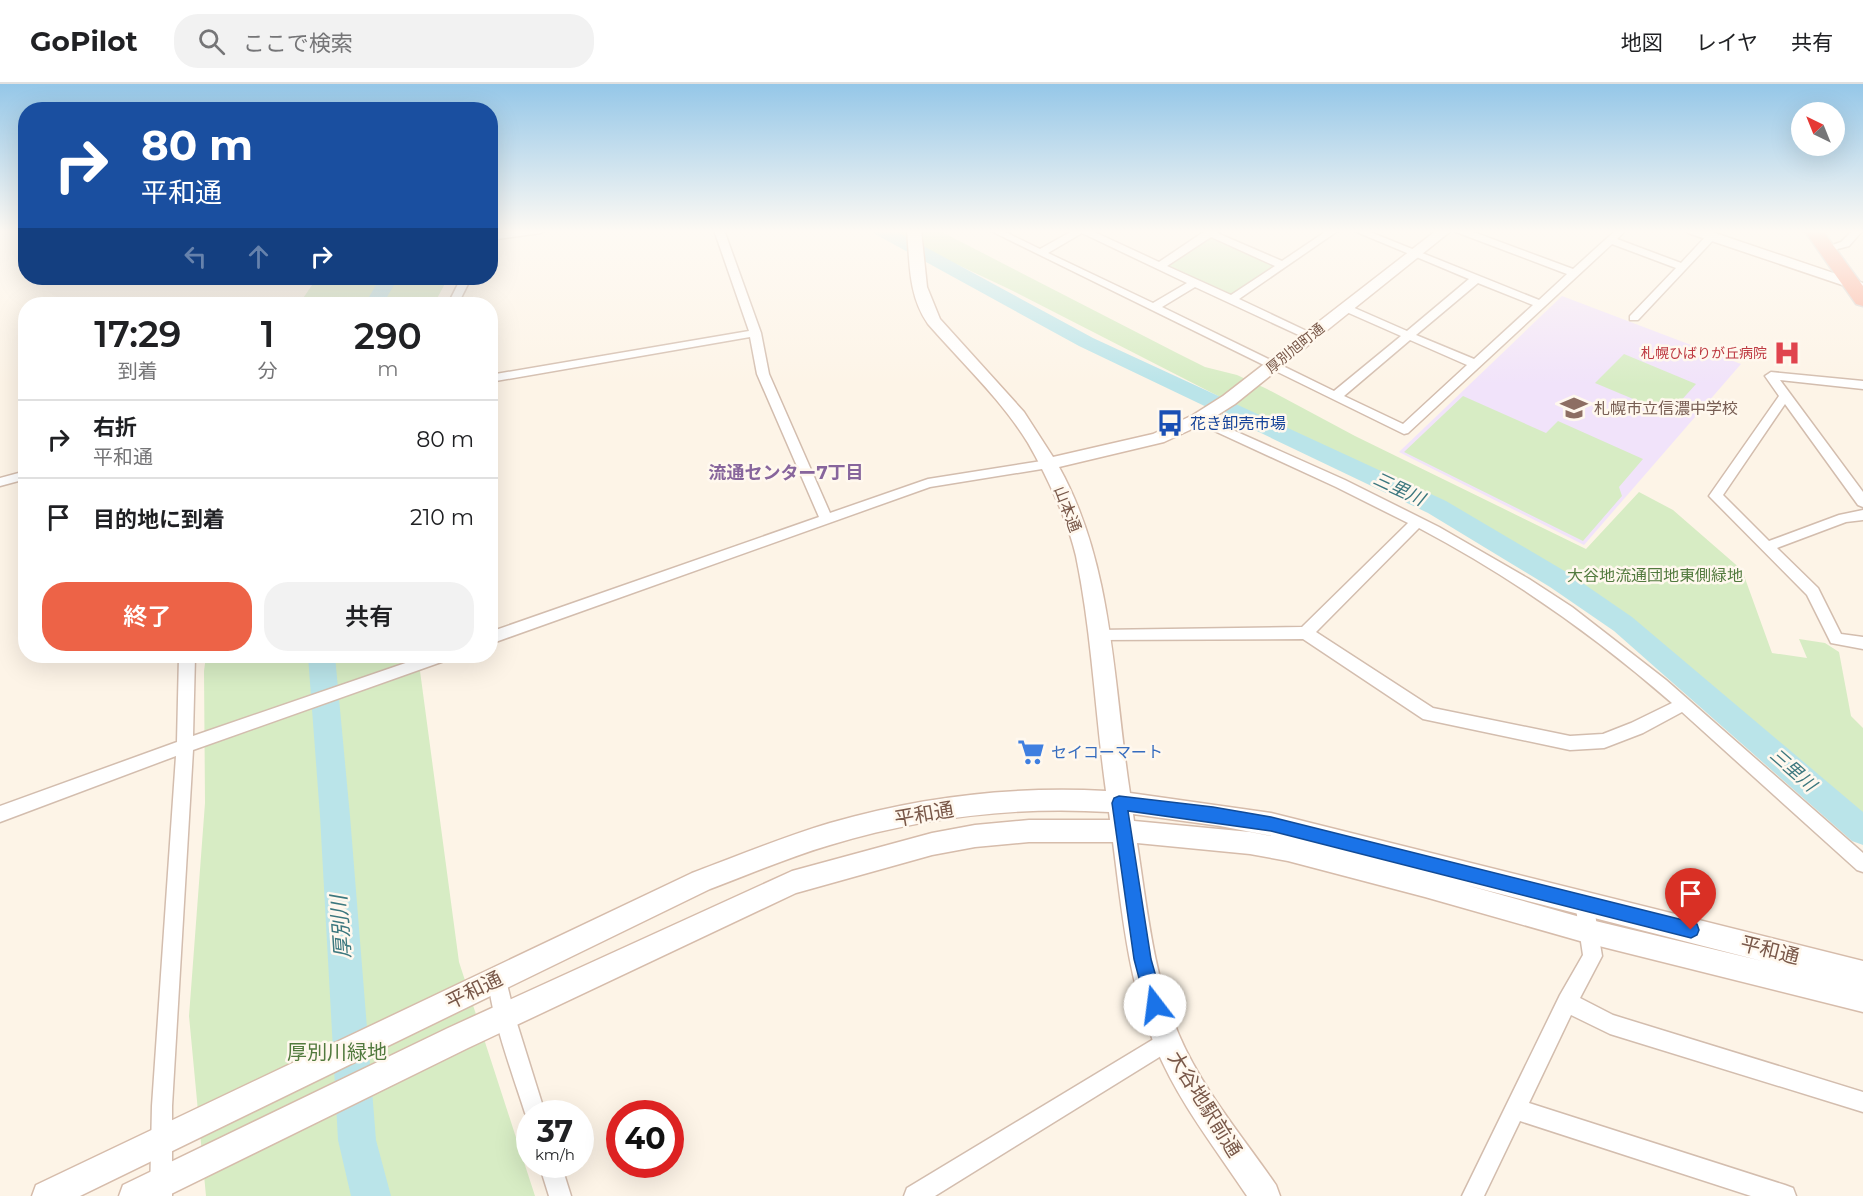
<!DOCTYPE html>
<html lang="ja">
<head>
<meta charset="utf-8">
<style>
  :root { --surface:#fff; --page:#f2f2f2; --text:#202124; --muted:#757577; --line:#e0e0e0; --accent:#ed6347 }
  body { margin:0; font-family:Montserrat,"Noto Sans JP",sans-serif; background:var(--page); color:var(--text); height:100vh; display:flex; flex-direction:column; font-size:22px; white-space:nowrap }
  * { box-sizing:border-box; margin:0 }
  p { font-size:20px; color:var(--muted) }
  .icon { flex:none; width:33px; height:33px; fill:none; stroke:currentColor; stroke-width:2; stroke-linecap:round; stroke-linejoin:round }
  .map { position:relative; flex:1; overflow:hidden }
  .sheet { position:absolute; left:18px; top:213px; width:480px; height:366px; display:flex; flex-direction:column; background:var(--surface); border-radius:24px; box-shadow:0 6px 24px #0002 }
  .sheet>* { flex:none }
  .hud { position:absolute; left:18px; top:18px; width:480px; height:183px; border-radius:24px; box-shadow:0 6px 24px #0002; background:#1a4fa0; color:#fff; overflow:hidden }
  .needle { width:39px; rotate:317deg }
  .fabs { position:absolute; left:1791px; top:18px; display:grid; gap:12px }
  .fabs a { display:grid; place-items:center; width:54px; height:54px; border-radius:50%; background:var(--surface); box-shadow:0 6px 24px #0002; font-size:30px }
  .speed { position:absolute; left:516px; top:1016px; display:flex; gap:12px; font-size:30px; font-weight:700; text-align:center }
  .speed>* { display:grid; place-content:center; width:78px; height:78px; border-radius:50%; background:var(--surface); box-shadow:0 6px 24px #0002; line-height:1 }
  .speed small { font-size:15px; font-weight:400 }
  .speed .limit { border:9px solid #d22; background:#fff; color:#111 }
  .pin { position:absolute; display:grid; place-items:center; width:51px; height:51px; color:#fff; margin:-62px -26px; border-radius:50% 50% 50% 0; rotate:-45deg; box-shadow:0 0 6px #0007 }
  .pin .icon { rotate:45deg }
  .me { position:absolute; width:66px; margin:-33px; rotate:345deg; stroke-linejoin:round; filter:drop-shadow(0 0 4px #0008) }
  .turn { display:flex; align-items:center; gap:21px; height:126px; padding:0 24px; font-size:27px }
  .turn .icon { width:78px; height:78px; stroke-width:2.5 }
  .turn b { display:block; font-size:42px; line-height:51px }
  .lanes { display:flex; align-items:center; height:57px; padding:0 24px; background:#0003; justify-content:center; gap:30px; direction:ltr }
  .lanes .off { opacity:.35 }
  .eta { display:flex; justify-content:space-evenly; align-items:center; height:102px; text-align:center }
  .eta b { font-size:36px; font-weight:600; line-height:42px }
  .cta { display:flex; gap:12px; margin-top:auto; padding:12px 24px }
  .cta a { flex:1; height:69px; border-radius:24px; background:var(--accent); color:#fff; font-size:24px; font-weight:600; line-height:69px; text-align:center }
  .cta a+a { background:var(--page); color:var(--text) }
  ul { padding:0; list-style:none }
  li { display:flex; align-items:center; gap:18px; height:78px; padding:0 24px; border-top:2px solid var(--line) }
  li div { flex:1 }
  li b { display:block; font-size:22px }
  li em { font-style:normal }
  header { display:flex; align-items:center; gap:36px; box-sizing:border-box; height:84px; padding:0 30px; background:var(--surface); border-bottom:2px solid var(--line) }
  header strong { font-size:28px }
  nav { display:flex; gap:33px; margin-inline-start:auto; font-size:21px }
  .search { width:420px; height:54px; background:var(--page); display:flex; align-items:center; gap:15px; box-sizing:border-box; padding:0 21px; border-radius:24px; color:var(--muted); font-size:22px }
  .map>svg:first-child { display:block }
  .education { fill:#f1e3fa }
  .green { fill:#d7ecc4 }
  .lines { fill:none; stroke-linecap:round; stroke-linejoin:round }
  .river { fill:#bae4e9; fill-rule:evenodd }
  .street-casing { stroke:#d3bdae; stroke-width:3 }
  .secondary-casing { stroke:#d6bcab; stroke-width:3 }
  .highway-casing { stroke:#dcd4d0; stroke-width:3 }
  .street { fill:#fff; fill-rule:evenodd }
  .secondary { fill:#fff; fill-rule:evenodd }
  .highway { fill:#faaf9b; fill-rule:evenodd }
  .route { fill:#1a73e8; stroke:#114b97; stroke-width:1.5 }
  .labels { text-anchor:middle; stroke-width:5; stroke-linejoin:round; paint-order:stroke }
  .far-street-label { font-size:14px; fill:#795849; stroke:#fff8ee }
  .far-health-label { font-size:14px; fill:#be3a42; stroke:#fff8ee; text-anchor:end }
  .education-label { font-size:16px; fill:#785e54; stroke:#fff8ee; text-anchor:start }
  .transit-label { font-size:16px; fill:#164399; stroke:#fff8ee; text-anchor:start }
  .street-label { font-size:16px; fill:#795849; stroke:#fff8ee }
  .park-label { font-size:16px; fill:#527a3e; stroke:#fff8ee }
  .shop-label { font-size:16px; fill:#366cbe; stroke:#fff8ee; text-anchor:start }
  .neighbourhood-label { font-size:18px; font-weight:bold; fill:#87659c; stroke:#fff8ee }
  .water-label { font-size:18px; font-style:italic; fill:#3c777e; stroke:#fff8ee }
  .near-street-label { font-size:20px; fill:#795849; stroke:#fff8ee }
  .near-park-label { font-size:20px; fill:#527a3e; stroke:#fff8ee }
  .near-water-label { font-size:21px; font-style:italic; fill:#3c777e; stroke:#fff8ee }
</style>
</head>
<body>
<header>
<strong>GoPilot</strong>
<div class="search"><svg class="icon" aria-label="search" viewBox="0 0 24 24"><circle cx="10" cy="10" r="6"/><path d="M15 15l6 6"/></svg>ここで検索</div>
<nav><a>地図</a><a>レイヤ</a><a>共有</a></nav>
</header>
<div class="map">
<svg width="1863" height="1112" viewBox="0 0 1863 1112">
  <rect width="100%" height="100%" fill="#fdf4e7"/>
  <!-- education -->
  <polygon class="education" points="1562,212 1741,280 1584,461 1399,368"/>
  <!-- green -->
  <g class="green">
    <polygon points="884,146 938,146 1177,269 1205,283 1237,291 1267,305 1355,352 1586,465 1639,408 1673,426 1742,486 1772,569 1807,574 1799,555 1825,559 1839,568 1851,632 1863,644 1863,740 1564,495 1471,437 1263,335 1009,205"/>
    <polygon points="1209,151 1277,181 1230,214 1163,182"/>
    <polygon points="317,194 448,194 434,220 299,220"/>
    <polygon points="1624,270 1696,300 1669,330 1595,299"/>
    <polygon points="1463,312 1546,349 1558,337 1643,375 1619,403 1622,412 1583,457 1404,368"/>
    <polygon points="206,572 418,572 459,878 535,1112 206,1112 189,932 205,719 204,587"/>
  </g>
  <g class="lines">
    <!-- river -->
    <g class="river">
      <polygon points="872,146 894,146 1093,254 1446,417 1568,489 1632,533 1863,728 1863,761 1852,757 1614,547 1550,503 1428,429 1079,262 875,150"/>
      <polygon points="380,194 398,194 383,220 365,220"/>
      <polygon points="308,572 335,572 350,732 376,1056 391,1112 351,1112 338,1056 320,732"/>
    </g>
    <defs>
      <g id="street">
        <polygon points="522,146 546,146 541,149 490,156 490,150"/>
        <polygon points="714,146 724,146 761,249 769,290 830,429 928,395 1048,376 1054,380 1048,384 930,403 490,560 490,548 819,433 757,290 750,253 490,298 490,291 749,247"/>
        <path d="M989 146H1001L1040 165 1074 146H1090L1159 178 1205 147 1220 146 1217 149 1282 177 1328 146H1339L1239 215 1313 250V254H1305L1195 203 1162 223 1334 307 1401 252 1342 226V222H1350L1407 247 1469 195 1352 146H1365L1539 216 1567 190 1456 148 1455 146H1468L1573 185 1616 146H1626L1617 155 1681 179 1708 150 1717 152 1638 236H1630V232L1676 184 1612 160 1408 349 1404 350ZM1082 149 1187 199 1153 219 1048 169ZM1211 153 1275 182 1231 211 1167 182ZM1478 199 1533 221 1474 275 1416 251ZM1410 256 1467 281 1403 340 1344 312Z"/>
        <polygon points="1853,146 1863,146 1849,162 1826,168 1821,165 1841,158"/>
        <polygon points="461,194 471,194 458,220 448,220"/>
        <polygon points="1771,288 1863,297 1863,305 1780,296 1863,408 1863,423 1858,421 1785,320 1723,411 1769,457 1839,431 1863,426 1863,436 1846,438 1777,464 1818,504 1841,550 1863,553 1863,565 1831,559 1807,511 1709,412 1779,312 1765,292"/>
        <path d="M1199 331 1345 396 1439 443 1529 495 1572 523 1666 596 1863 769V788L1857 786 1682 628 1643 649 1604 664 1570 666 1423 635 1303 555 1094 556 1092 552 1094 548 1099 546 1302 543 1408 439 1336 403 1195 338 1193 335ZM1419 444C1510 492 1594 551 1672 619L1631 639 1603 650 1570 652 1433 624 1316 548Z"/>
        <polygon points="26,387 26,395 0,402 0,394"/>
        <polygon points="179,572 195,572 193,652 426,572 450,572 447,576 193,666 172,1022 172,1112 150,1112 152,1022 176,672 0,738 0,722 177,658"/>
        <polygon points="1584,810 1590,812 1593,818 1602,872 1580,914 1613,931 1863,1008 1863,1028 1610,950 1571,931 1529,1019 1785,1101 1793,1104 1796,1112 1751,1112 1520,1037 1484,1112 1462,1112 1560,911 1583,871 1575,818 1578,812"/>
        <path d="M497 886 504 888 515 933 545 1029H530V1037L525 1029C517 1003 482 908 490 888Z"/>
        <polygon points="1167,947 1174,950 1177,957 1174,964 935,1112 904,1112 907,1104"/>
        <polygon points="539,1080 561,1080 571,1112 549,1112"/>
      </g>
      <g id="secondary">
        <path d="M907 146H921L927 203 940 235 1024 328 1053 373 1153 350 1193 331 1223 312 1437 146H1452L1235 320 1205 339 1164 358 1059 383C1114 482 1113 600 1130 709L1271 729 1863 877V928L1587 859 1425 813 1288 777 1250 770 1137 759C1147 823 1153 891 1179 951 1202 1005 1243 1053 1276 1101L1280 1112H1247C1215 1064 1178 1017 1156 964 1128 898 1122 827 1113 758H1029L975 763 932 771 796 809 468 964 167 1112H119L123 1101 448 944 792 787 932 749 975 741 1029 736H1110L1109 728C1015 722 919 734 830 761 789 773 750 790 710 805L80 1112H32L36 1101 692 789C738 772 783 753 830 739 919 713 1013 702 1106 707 1095 629 1092 549 1076 472 1068 437 1046 390 1028 359 1001 315 961 278 928 240 908 211 910 179 907 146ZM1133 730 1220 742 1287 755 1250 748 1134 737ZM1466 801 1762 877 1587 835Z"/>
        <polygon points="1686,146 1706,146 1863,199 1863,208 1688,149"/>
      </g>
      <polygon id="highway" points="1804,146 1822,146 1863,202 1863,222 1856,220"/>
    </defs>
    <!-- street casing -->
    <use href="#street" class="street-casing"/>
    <!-- secondary casing -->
    <use href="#secondary" class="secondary-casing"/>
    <!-- highway casing -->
    <use href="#highway" class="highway-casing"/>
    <!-- street -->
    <use href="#street" class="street"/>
    <!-- secondary -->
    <use href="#secondary" class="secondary"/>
    <!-- highway -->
    <use href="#highway" class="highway"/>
  </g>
  <!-- sky -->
  <linearGradient id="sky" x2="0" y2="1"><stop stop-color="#95c7e8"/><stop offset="0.49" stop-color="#fefaf4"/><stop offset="1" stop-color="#fefaf4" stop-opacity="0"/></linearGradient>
  <rect width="1863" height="301" fill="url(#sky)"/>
  <!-- route -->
  <polygon class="route" points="1119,712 1213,723 1271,733 1691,838 1697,840 1699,846 1697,851 1691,854 1271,747 1128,727 1151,875 1164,921 1161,928 1155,930 1149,928 1146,921 1134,875 1112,719 1114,714"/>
  <!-- icons -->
  <defs>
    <symbol id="hospital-bare" viewBox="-9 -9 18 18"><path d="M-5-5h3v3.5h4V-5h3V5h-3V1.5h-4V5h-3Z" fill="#e0444e" stroke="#fff8ee" stroke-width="2.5" paint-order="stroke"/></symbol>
    <symbol id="school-bare" viewBox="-9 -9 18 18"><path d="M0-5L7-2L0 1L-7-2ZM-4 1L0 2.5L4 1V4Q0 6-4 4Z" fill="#8d6e63" stroke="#fff8ee" stroke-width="2.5" paint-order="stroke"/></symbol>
    <symbol id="bus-bare" viewBox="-9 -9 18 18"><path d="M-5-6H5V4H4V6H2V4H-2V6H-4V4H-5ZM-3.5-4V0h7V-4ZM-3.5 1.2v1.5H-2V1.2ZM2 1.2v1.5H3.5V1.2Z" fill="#1a4fb4" stroke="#fff8ee" stroke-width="2.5" paint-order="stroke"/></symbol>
    <symbol id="supermarket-bare" viewBox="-9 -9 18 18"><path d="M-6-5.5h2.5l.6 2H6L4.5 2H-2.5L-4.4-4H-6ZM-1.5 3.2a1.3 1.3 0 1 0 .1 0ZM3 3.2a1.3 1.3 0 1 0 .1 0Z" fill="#3f7fe0" stroke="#fff8ee" stroke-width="2.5" paint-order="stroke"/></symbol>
  </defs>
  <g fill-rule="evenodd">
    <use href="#hospital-bare" x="1768" y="250" width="38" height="38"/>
    <use href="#school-bare" x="1555" y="305" width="38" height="38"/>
    <use href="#bus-bare" x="1151" y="320" width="38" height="38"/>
    <use href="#supermarket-bare" x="1012" y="649" width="38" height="38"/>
  </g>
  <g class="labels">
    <!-- far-street labels -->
    <g class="far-street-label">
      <text transform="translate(1295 264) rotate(-39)" y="5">厚別旭町通</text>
    </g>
    <!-- far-health labels -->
    <g class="far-health-label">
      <text x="1767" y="274">札幌ひばりが丘病院</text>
    </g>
    <!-- education labels -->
    <g class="education-label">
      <text x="1594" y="330">札幌市立信濃中学校</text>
    </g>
    <!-- transit labels -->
    <g class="transit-label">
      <text x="1190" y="345">花き卸売市場</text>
    </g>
    <!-- street labels -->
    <g class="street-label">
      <text transform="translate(1068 425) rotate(69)" y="6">山本通</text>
    </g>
    <!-- park labels -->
    <g class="park-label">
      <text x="1655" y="497">大谷地流通団地東側緑地</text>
    </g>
    <!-- shop labels -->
    <g class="shop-label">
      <text x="1051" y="674">セイコーマート</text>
    </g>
    <!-- neighbourhood labels -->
    <g class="neighbourhood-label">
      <text x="786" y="395">流通センター7丁目</text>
    </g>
    <!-- water labels -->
    <g class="water-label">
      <text transform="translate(1399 405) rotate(25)" y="6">三里川</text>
      <text transform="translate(1793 686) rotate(41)" y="6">三里川</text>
    </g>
    <!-- near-street labels -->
    <g class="near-street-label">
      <text transform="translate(924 730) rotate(-10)" y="7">平和通</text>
      <text transform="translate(1770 866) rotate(14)" y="7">平和通</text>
      <text transform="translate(474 906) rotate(-26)" y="7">平和通</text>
      <text transform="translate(1205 1020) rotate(58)" y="7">大谷地駅前通</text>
    </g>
    <!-- near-park labels -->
    <g class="near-park-label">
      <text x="337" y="975">厚別川緑地</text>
    </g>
    <!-- near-water labels -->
    <g class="near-water-label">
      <text transform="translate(341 843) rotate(-94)" y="7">厚別川</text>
    </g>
  </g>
</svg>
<div class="fabs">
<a><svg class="needle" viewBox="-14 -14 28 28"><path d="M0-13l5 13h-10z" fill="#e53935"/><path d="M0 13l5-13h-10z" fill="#757577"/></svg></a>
</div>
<div class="speed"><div>37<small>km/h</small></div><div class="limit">40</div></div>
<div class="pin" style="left:1691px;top:846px;background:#d93025"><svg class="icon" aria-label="arrive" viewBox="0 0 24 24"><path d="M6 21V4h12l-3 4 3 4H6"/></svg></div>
<svg class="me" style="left:1155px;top:921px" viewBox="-20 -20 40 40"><circle r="19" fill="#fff"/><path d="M0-13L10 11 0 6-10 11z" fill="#1a73e8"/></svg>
<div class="hud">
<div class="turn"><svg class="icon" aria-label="right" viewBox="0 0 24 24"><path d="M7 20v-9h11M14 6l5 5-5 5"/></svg><div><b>80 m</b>平和通</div></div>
<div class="lanes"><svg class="icon off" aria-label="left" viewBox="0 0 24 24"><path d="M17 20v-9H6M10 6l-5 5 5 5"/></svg><svg class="icon off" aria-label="ahead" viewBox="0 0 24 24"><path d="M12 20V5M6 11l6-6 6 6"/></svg><svg class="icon" aria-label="right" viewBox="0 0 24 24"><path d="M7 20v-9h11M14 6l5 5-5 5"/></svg></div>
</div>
<section class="sheet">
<div class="eta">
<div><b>17:29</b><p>到着</p></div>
<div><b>1</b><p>分</p></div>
<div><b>290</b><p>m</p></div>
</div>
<ul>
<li><svg class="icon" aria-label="right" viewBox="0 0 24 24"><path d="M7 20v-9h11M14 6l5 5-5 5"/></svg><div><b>右折</b><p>平和通</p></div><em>80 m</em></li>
<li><svg class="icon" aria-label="arrive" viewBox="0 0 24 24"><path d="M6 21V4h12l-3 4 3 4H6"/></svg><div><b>目的地に到着</b></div><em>210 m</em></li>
</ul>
<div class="cta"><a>終了</a><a>共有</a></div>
</section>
</div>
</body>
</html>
